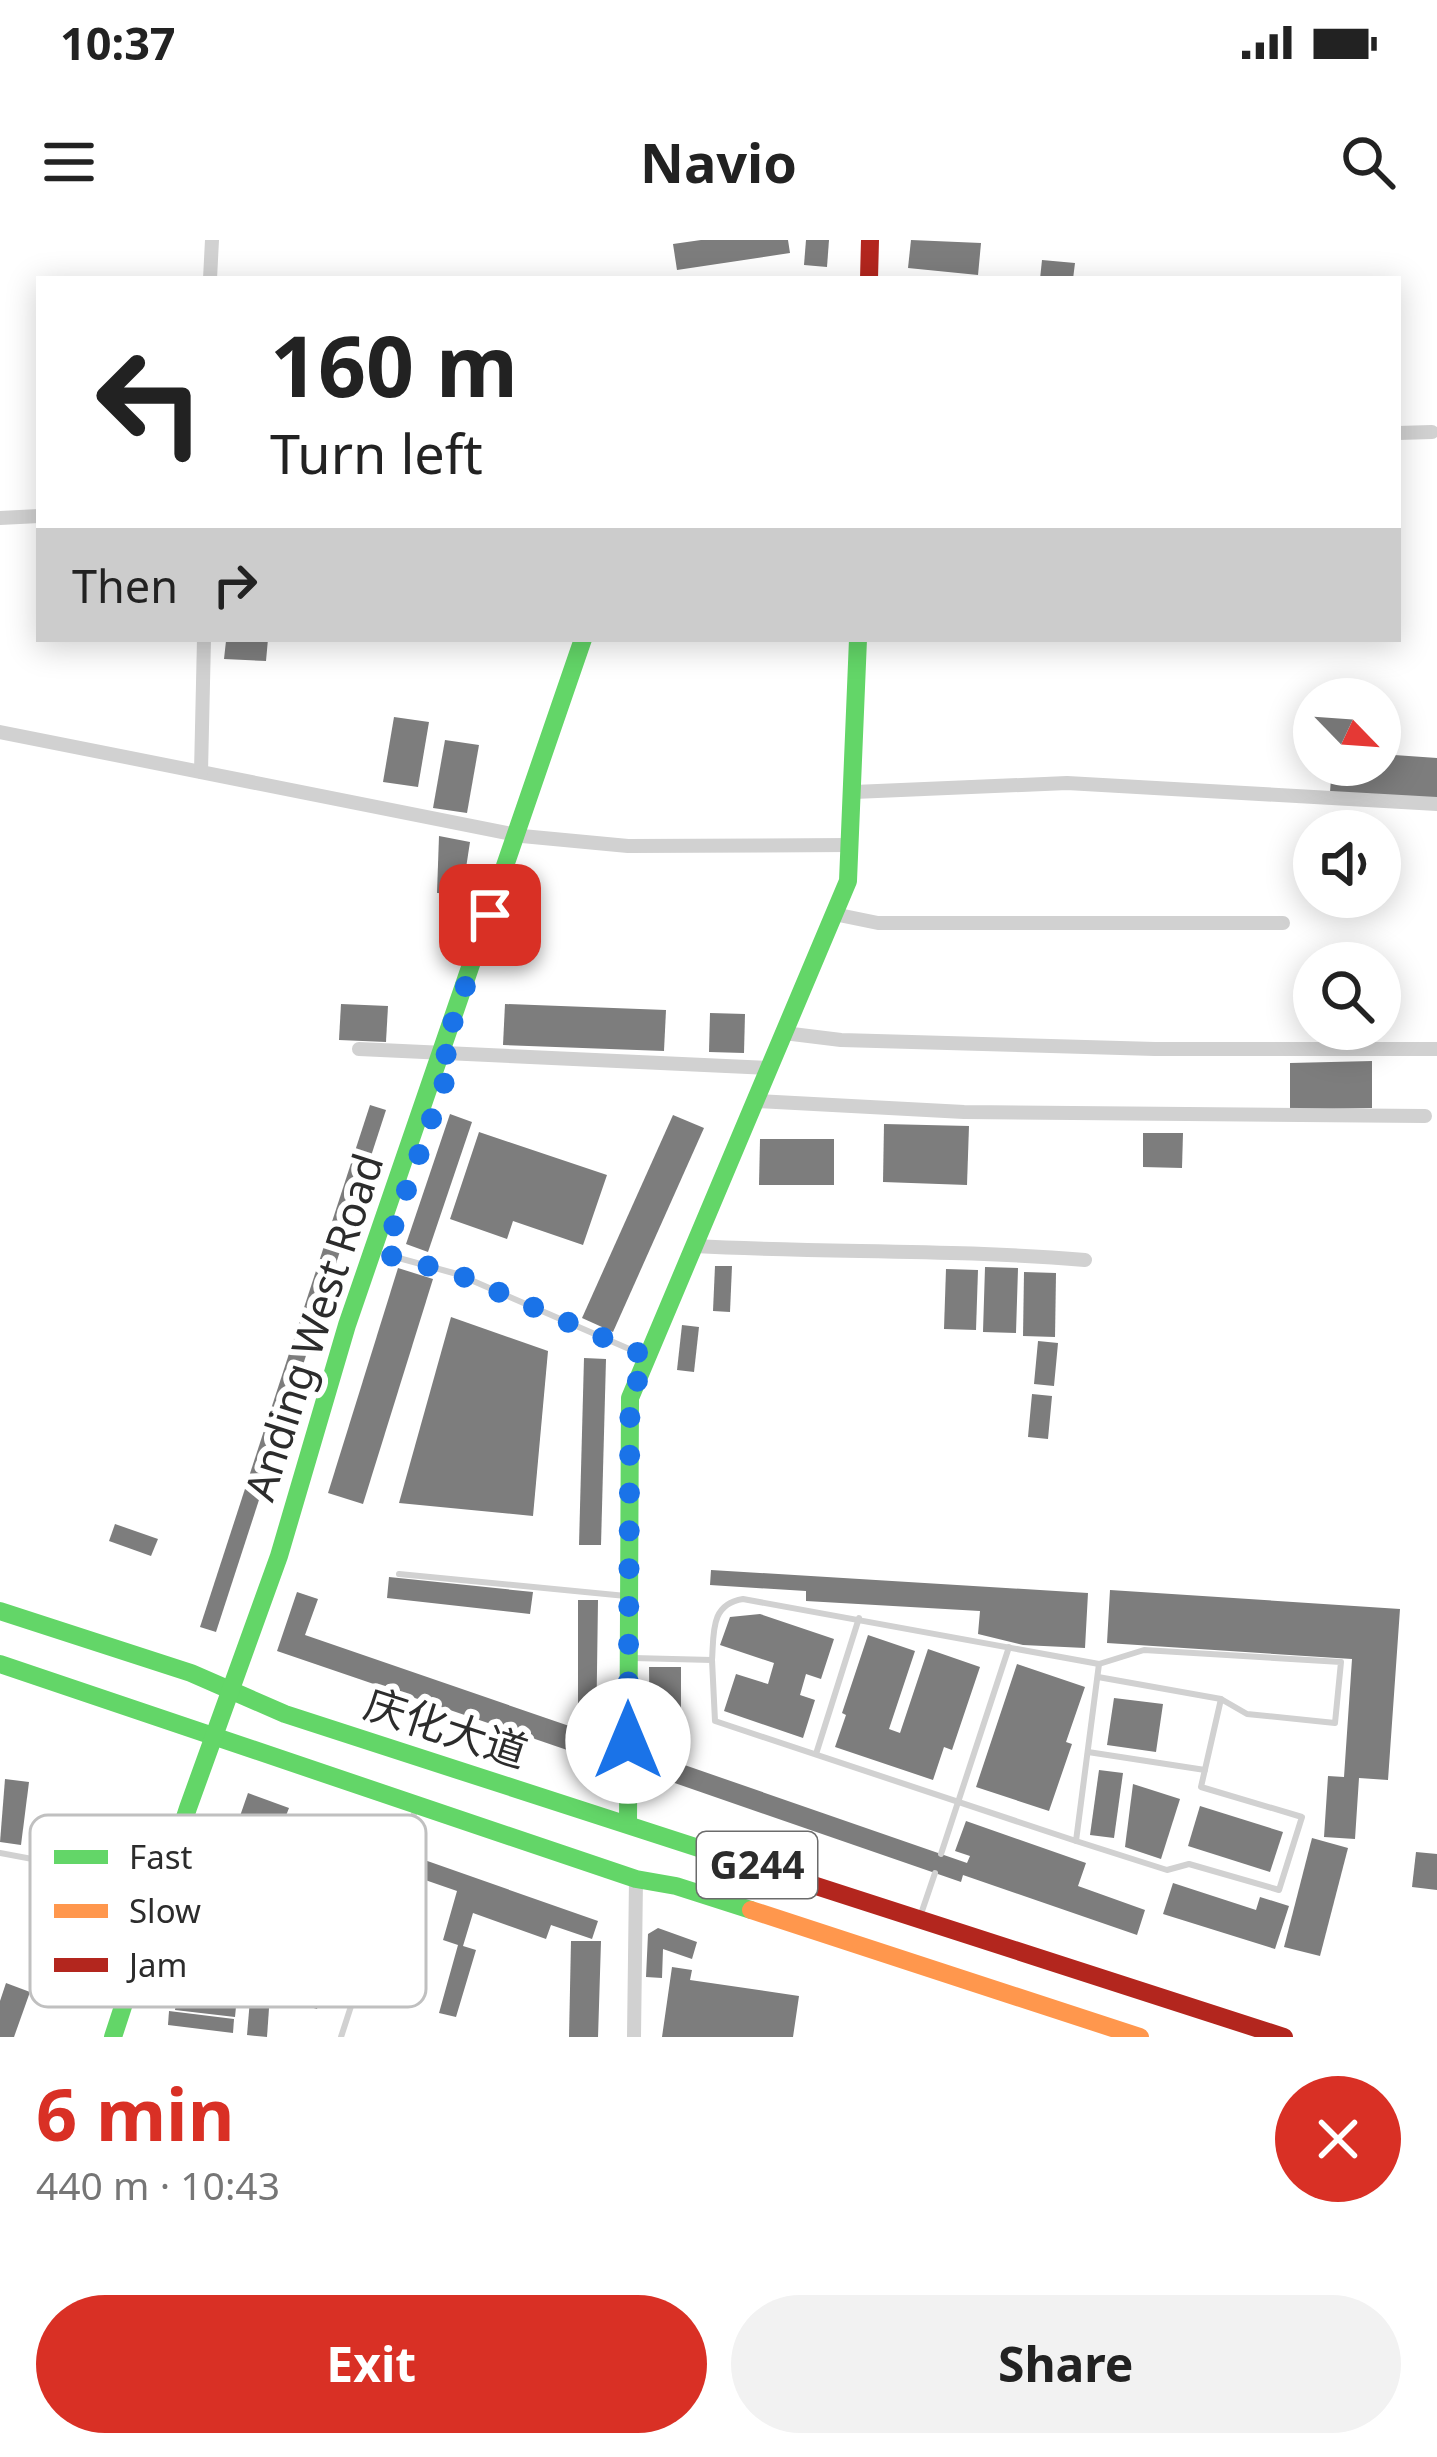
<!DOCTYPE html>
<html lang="en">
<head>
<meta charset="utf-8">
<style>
  :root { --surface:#fff; --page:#f2f2f2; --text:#222; --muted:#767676; --accent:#d93025 }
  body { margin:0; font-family:"Noto Sans","Noto Sans SC",sans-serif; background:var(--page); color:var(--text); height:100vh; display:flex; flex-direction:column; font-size:45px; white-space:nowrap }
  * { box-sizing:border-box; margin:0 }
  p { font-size:39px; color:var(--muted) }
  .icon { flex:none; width:66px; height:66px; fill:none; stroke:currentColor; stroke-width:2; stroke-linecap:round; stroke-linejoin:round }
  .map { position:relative; height:1797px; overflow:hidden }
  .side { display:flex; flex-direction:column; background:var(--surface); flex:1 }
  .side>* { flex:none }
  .guide { position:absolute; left:36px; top:36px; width:1365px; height:366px; border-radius:0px; box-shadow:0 6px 30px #0003; background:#fff; color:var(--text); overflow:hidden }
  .needle { width:78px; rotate:115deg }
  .controls { position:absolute; left:1293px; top:438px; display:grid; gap:24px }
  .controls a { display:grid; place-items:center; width:108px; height:108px; border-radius:50%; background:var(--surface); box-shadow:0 6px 30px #0003; font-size:60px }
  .pin { position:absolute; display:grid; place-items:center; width:102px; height:102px; color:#fff; margin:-51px; border-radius:24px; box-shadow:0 6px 18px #0006 }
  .me { position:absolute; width:132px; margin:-66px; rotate:0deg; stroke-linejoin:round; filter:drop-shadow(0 0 9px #0008) }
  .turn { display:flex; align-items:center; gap:42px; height:252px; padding:0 36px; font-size:54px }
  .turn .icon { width:156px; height:156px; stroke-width:2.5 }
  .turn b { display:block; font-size:84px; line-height:102px }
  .then { display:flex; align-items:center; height:114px; padding:0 36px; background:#0003; gap:24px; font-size:45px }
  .round { display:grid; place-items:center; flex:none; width:126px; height:126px; border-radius:63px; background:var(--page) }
  .summary { display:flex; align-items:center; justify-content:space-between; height:204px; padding:0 36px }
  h1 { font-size:72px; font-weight:700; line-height:90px; color:var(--accent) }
  .cta { display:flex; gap:24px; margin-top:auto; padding:24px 36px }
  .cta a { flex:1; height:138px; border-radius:72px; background:var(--accent); color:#fff; font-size:48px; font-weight:700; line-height:138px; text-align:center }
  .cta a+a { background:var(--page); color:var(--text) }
  .status { display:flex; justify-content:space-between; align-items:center; height:84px; padding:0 60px; background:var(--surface); direction:ltr }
  .status svg { height:33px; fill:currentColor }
  header { display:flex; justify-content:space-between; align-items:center; height:156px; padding:0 36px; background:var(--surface); font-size:54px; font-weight:700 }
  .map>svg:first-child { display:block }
  .building { fill:#7d7d7d }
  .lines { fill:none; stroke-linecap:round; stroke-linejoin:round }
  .lane { stroke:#d1d1d1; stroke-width:6 }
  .street { stroke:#d1d1d1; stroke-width:14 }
  .fast { stroke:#63d668; stroke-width:18 }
  .slow { stroke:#ff974d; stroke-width:18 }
  .jam { stroke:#b3261e; stroke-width:18 }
  .route { stroke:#1a73e8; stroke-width:21; stroke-dasharray:0 37.8 }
  .labels { text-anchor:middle; stroke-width:12; stroke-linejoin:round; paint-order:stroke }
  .shield { fill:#fff; stroke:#6b6b6b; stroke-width:3 }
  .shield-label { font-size:39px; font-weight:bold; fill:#2c2c2c }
  .street-label { font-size:42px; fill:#2c2c2c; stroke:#fff }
  .key { fill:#fff; stroke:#c0c0c0; stroke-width:3 }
  .key-label { font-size:33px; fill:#2c2c2c }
</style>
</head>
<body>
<div class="status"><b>10:37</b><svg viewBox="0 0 49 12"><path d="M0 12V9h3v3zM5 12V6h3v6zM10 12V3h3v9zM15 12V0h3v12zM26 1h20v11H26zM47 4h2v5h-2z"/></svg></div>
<header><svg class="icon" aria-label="menu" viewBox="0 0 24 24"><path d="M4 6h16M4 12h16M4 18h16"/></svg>Navio<svg class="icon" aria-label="search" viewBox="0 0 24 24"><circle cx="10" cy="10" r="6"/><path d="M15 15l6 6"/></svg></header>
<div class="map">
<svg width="1437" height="1797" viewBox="0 0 1437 1797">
  <rect width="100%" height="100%" fill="#fff"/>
  <!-- building -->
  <g class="building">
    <polygon points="701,0 788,0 790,13 677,30 673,4"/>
    <polygon points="806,0 829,0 827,27 804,25"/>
    <polygon points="911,0 981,3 978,35 908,28"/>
    <polygon points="1042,20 1075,23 1073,39 1040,39"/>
    <polygon points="246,399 268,399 266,421 224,419 226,401 246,402"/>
    <polygon points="394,477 429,482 418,547 383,542"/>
    <polygon points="445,500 479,505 467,573 433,568"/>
    <polygon points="1380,514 1437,518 1437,560 1330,552 1332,525 1380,525"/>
    <polygon points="439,596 470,602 462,654 437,653"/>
    <polygon points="341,764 388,766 386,802 339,800"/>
    <polygon points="505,764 666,770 664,811 503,805"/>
    <polygon points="710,773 745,774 744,813 709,812"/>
    <polygon points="1372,821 1372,868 1290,870 1290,823"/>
    <polygon points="370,865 386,870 216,1392 200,1387"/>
    <polygon points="450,874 472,882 428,1012 406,1004"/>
    <polygon points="673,875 704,888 613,1092 582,1078"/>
    <polygon points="884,884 969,886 967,945 883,942"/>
    <polygon points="479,892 607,935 583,1005 513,981 507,999 450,979"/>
    <polygon points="1143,893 1183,893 1182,928 1143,927"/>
    <polygon points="760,899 834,899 834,945 759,945"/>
    <polygon points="715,1026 732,1026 730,1072 713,1071"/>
    <polygon points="985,1027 1018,1028 1016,1093 983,1092"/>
    <polygon points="398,1028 433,1039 363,1264 328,1253"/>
    <polygon points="946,1029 978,1030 976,1090 944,1089"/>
    <polygon points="1024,1032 1056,1033 1055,1097 1023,1096"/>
    <polygon points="451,1077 548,1111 533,1276 399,1263"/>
    <polygon points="682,1085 699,1087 694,1132 677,1130"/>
    <polygon points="1038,1101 1058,1103 1054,1146 1034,1144"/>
    <polygon points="584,1118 606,1119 601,1305 579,1305"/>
    <polygon points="1032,1154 1052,1156 1048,1199 1028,1197"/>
    <polygon points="115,1284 158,1299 151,1316 109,1301"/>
    <polygon points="711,1330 1088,1353 1085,1408 1023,1405 978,1394 980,1371 806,1361 806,1351 710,1345"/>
    <polygon points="389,1337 533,1352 530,1374 387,1358"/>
    <polygon points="1110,1350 1400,1369 1388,1540 1359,1538 1355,1599 1324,1597 1328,1536 1344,1537 1352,1419 1107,1403"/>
    <polygon points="297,1352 318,1359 305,1395 578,1489 578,1360 598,1360 596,1501 582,1512 570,1511 277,1411"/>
    <polygon points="760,1374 834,1399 821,1439 806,1434 800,1455 815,1460 803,1498 724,1471 736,1434 768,1444 774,1423 720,1405 730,1377"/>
    <polygon points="868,1395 915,1411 889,1489 900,1493 928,1409 980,1427 952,1510 944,1507 933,1540 835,1507 846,1475 842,1473"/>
    <polygon points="1017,1424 1085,1447 1066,1502 1072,1504 1049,1571 976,1547"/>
    <polygon points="649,1427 681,1427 681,1507 662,1507 662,1517 670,1528 673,1521 967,1623 970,1616 955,1611 966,1581 1086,1623 1078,1646 1145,1670 1137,1695 963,1635 961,1642 666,1540 650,1517"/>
    <polygon points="1114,1458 1163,1464 1156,1512 1107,1505"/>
    <polygon points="1099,1530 1123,1533 1114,1598 1090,1595"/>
    <polygon points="5,1539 29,1542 21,1605 0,1602"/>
    <polygon points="1133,1544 1180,1559 1161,1619 1125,1607"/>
    <polygon points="248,1553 289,1568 280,1591 240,1576"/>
    <polygon points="1200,1566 1283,1592 1270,1632 1188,1606"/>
    <polygon points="302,1577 598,1681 592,1699 551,1685 546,1699 473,1673 463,1706 476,1710 456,1777 439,1773 458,1705 443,1700 457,1651 295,1595"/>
    <polygon points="1312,1598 1348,1608 1320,1716 1284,1707"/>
    <polygon points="1416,1612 1437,1614 1437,1650 1412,1647"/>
    <polygon points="1173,1643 1256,1670 1260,1657 1289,1666 1275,1709 1163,1674"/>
    <polygon points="319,1652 352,1663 317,1769 284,1759"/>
    <polygon points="658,1688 697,1702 692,1719 663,1709 662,1738 646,1737 648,1694"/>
    <polygon points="571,1701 601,1701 598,1797 569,1797"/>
    <polygon points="253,1724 272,1726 267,1797 247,1795"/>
    <polygon points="672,1727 692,1730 690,1740 799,1756 793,1797 662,1797"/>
    <polygon points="188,1741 238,1746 235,1777 175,1770 177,1757 186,1758"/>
    <polygon points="6,1743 30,1752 14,1797 0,1797 0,1761"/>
    <polygon points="169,1771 234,1779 233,1793 168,1785"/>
  </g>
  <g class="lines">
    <!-- lane -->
    <g class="lane">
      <polyline points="384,1014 457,1034 643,1115"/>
      <polyline points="399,1334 626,1356"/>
      <polyline points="633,1418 712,1420 715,1481 1076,1601 1099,1424"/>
      <path d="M712 1420C714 1393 710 1364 743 1359L1099 1424 1144 1410 1341 1422 1335 1483 1247 1474 1221 1459 1098 1437"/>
      <polyline points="1088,1512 1205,1530"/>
      <polyline points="816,1514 859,1378"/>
      <polyline points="1076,1601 1167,1630 1189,1624 1279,1650 1302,1577 1201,1547 1221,1459"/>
      <polyline points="403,1607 416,1568"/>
      <polyline points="0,1613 160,1643"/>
      <polyline points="941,1614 1009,1407"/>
      <polyline points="921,1674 935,1633"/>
      <polyline points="341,1797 394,1634"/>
    </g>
    <!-- street -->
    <g class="street">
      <polyline points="210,39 212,0"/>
      <polyline points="1398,193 1432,192"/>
      <polyline points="0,278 39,276"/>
      <polyline points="0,492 522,596 628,606 851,605"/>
      <polyline points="201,532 204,399"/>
      <polyline points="854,552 1067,543 1437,564"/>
      <polyline points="834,674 878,683 1283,683"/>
      <polyline points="784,793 841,800 1155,809 1437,809"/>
      <polyline points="359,809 769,828"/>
      <polyline points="756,861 964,872 1425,876"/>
      <path d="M695 1006C825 1013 955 1009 1085 1020"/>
      <polyline points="634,1797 636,1639"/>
    </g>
    <!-- fast -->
    <g class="fast">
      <polyline points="0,1371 191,1433 285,1474 751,1625"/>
      <polyline points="0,1424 636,1639 676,1646 751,1670"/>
      <polyline points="628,1584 630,1158 848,641 858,399"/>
      <polyline points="113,1797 188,1568 279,1316 347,1085 583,399"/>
    </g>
    <!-- slow -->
    <polyline class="slow" points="751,1670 1140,1797"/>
    <!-- jam -->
    <g class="jam">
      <polyline points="869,39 870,0"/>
      <polyline points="751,1625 1284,1797"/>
    </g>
  </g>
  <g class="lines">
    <!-- route -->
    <polyline class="route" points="490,675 442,814 454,815 384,1014 457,1034 648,1117 630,1158 628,1501"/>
  </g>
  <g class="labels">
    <!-- shield labels -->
    <rect class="shield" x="697" y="1592" width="120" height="66" rx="9"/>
    <g class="shield-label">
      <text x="757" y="1639">G244</text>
    </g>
    <!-- street labels -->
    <g class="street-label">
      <text transform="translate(314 1087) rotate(-72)" y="15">Anding West Road</text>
      <text transform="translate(446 1488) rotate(18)" y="15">庆化大道</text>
    </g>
  </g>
  <!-- legend -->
  <rect x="30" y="1575" width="396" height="192" rx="18" class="key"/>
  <rect x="54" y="1610" width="54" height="14" fill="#63d668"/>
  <rect x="54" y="1664" width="54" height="14" fill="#ff974d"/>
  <rect x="54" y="1718" width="54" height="14" fill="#b3261e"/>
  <g class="key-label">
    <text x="129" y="1629">Fast</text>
    <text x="129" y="1683">Slow</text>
    <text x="129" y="1737">Jam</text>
  </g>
</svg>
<div class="controls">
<a><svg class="needle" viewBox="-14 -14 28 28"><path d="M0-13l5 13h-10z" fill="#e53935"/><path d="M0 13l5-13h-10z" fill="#767676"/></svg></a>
<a><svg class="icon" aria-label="sound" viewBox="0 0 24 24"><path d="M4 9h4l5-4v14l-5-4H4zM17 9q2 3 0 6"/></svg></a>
<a><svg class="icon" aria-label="search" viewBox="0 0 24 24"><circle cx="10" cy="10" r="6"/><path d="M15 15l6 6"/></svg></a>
</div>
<div class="pin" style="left:490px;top:675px;background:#d93025"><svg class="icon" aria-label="arrive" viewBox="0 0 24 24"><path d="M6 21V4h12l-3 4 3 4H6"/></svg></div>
<svg class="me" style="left:628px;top:1501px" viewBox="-20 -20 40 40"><circle r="19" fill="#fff"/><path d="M0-13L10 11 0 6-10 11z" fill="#1a73e8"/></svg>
<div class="guide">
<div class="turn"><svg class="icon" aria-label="left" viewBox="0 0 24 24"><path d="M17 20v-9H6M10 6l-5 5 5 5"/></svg><div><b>160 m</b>Turn left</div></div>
<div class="then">Then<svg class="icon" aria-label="right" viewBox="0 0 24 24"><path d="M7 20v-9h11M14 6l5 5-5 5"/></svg></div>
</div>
</div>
<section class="side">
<div class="summary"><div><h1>6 min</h1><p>440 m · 10:43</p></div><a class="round" style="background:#d93025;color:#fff"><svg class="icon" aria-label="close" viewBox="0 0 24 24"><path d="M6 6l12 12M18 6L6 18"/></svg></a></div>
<div class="cta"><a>Exit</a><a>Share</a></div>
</section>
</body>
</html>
